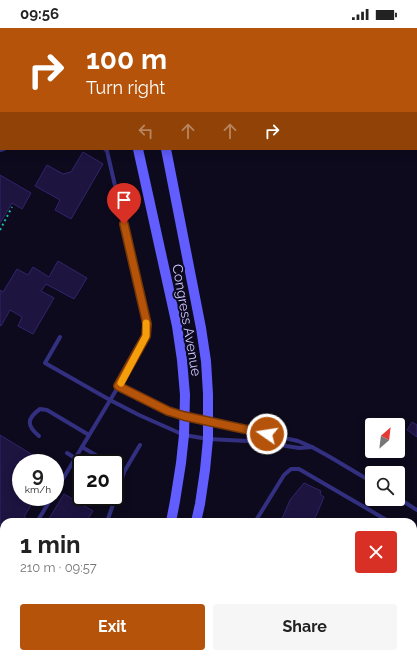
<!DOCTYPE html>
<html lang="en">
<head>
<meta charset="utf-8">
<style>
  :root { --surface:#fff; --page:#f6f6f6; --text:#222; --muted:#767676; --accent:#b45309 }
  body { margin:0; font-family:Raleway,sans-serif; background:var(--page); color:var(--text); height:100vh; display:flex; flex-direction:column; font-size:15px; white-space:nowrap }
  * { box-sizing:border-box; margin:0 }
  p { font-size:13px; color:var(--muted) }
  .icon { flex:none; width:22px; height:22px; fill:none; stroke:currentColor; stroke-width:2; stroke-linecap:round; stroke-linejoin:round }
  .map { position:relative; flex:1; overflow:hidden }
  .drawer { position:absolute; left:0px; top:490px; width:417px; height:140px; display:flex; flex-direction:column; background:var(--surface); border-radius:12px 12px 0 0; box-shadow:0 2px 10px #0003 }
  .drawer>* { flex:none }
  .banner { position:absolute; left:0px; top:0px; width:417px; height:122px; box-shadow:0 2px 10px #0003; background:#b45309; color:#fff; overflow:hidden }
  .needle { width:26px; rotate:28deg }
  .controls { position:absolute; left:365px; top:390px; display:grid; gap:8px }
  .controls a { display:grid; place-items:center; width:40px; height:40px; border-radius:4px; background:var(--surface); box-shadow:0 2px 10px #0003; font-size:20px }
  .speed { position:absolute; left:12px; top:426px; display:flex; gap:8px; font-size:20px; font-weight:700; text-align:center }
  .speed>* { display:grid; place-content:center; width:52px; height:52px; border-radius:50%; background:var(--surface); box-shadow:0 2px 10px #0003; line-height:1 }
  .speed small { font-size:10px; font-weight:400 }
  .speed .limit { border:2px solid #111; border-radius:6px; background:#fff; color:#111 }
  .pin { position:absolute; display:grid; place-items:center; width:34px; height:34px; color:#fff; margin:-41px -17px; border-radius:50% 50% 50% 0; rotate:-45deg; box-shadow:0 0 4px #0007 }
  .pin .icon { rotate:45deg }
  .me { position:absolute; width:44px; margin:-22px; rotate:283deg; stroke-linejoin:round; filter:drop-shadow(0 0 3px #0008) }
  .turn { display:flex; align-items:center; gap:14px; height:84px; padding:0 20px; font-size:18px }
  .turn .icon { width:52px; height:52px; stroke-width:2.5 }
  .turn b { display:block; font-size:28px; line-height:34px }
  .lanes { display:flex; align-items:center; height:38px; padding:0 20px; background:#0003; justify-content:center; gap:20px; direction:ltr }
  .lanes .off { opacity:.35 }
  .round { display:grid; place-items:center; flex:none; width:42px; height:42px; border-radius:4px; background:var(--page) }
  .overview { display:flex; align-items:center; justify-content:space-between; height:68px; padding:0 20px }
  h1 { font-size:24px; font-weight:700; line-height:30px }
  .cta { display:flex; gap:8px; margin-top:auto; padding:8px 20px }
  .cta a { flex:1; height:46px; border-radius:4px; background:var(--accent); color:#fff; font-size:16px; font-weight:700; line-height:46px; text-align:center }
  .cta a+a { background:var(--page); color:var(--text) }
  .status { display:flex; justify-content:space-between; align-items:center; height:28px; padding:0 20px; background:var(--surface); direction:ltr }
  .status svg { height:11px; fill:currentColor }
  .map>svg:first-child { display:block }
  .building { fill:#1d1440; stroke:#32246e }
  .lines { fill:none; stroke-linecap:round; stroke-linejoin:round }
  .path { stroke:#21b8af; stroke-width:2; stroke-dasharray:2 3; stroke-linecap:butt }
  .lane { stroke:#333081; stroke-width:4 }
  .street { stroke:#333081; stroke-width:8 }
  .secondary { stroke:#615dff; stroke-width:10 }
  .rail { stroke:#00d8f1; stroke-width:3; stroke-dasharray:6 5; stroke-linecap:butt }
  .route-casing { stroke:#753606; stroke-width:10 }
  .route { stroke:#b45309; stroke-width:7 }
  .slow { stroke:#f59e0b; stroke-width:7 }
  .labels { text-anchor:middle; stroke-width:4; stroke-linejoin:round; paint-order:stroke }
  .street-label { font-size:14px; fill:#ccc6ff; stroke:#0d0a1d }
</style>
</head>
<body>
<div class="status"><b>09:56</b><svg viewBox="0 0 49 12"><path d="M0 12V9h3v3zM5 12V6h3v6zM10 12V3h3v9zM15 12V0h3v12zM26 1h20v11H26zM47 4h2v5h-2z"/></svg></div>
<div class="map">
<svg width="417" height="630" viewBox="0 0 417 630">
  <rect width="100%" height="100%" fill="#0d0a1d"/>
  <!-- building -->
  <g class="building">
    <polygon points="83,124 103,136 71,191 55,182 60,172 35,158 47,137 63,146 71,144"/>
    <polygon points="0,147 31,165 22,181 12,175 0,195"/>
    <polygon points="58,233 87,250 74,271 46,256 41,263 54,270 33,306 18,298 22,289 10,282 1,298 0,297 0,262 3,264 17,241 28,247 33,239 49,249"/>
    <polygon points="412,394 417,397 417,409 407,402"/>
    <polygon points="0,407 46,435 21,435 21,469 36,469 24,489 30,492 29,494 4,494 4,514 0,514"/>
    <polygon points="304,455 321,463 320,466 324,469 316,488 311,494 280,494 282,491 290,472"/>
    <polygon points="64,466 93,483 86,494 47,494"/>
    <polygon points="417,545 417,601 413,608 413,552"/>
    <polygon points="4,567 4,626 9,626 7,630 0,630 0,574"/>
    <polygon points="413,625 417,627 417,630 399,630 401,626 413,626"/>
    <polygon points="192,626 224,626 222,630 190,630"/>
    <polygon points="236,626 242,626 249,630 233,630"/>
  </g>
  <g class="lines">
    <!-- path -->
    <polyline class="path" points="0,202 12,179"/>
    <!-- lane -->
    <g class="lane">
      <polyline points="34,1 34,0"/>
      <polyline points="91,1 91,0"/>
      <polyline points="0,122 4,121"/>
      <polyline points="60,309 45,335 110,372 139,387 184,407 208,411 247,413 274,416 299,420 312,419"/>
      <polyline points="118,359 168,383 184,388 221,396 298,413 312,419 330,429 372,454"/>
      <path d="M39 408C27 398 26 391 40 381L47 382 89 407"/>
      <polyline points="82,419 109,435"/>
      <polyline points="67,425 75,430"/>
      <polyline points="115,439 124,444"/>
      <polyline points="55,464 118,359 146,308 147,296 107,123 105,121"/>
      <polyline points="398,470 417,482"/>
      <polyline points="37,494 52,469"/>
      <polyline points="107,494 124,444 140,417"/>
      <polyline points="255,494 284,447 291,441 299,441 390,494"/>
      <polyline points="413,508 417,510"/>
      <polyline points="0,557 4,550"/>
      <polyline points="42,630 44,626"/>
      <polyline points="170,630 172,626"/>
    </g>
    <!-- street -->
    <polyline class="street" points="210,1 210,0"/>
    <!-- secondary -->
    <g class="secondary">
      <polyline points="135,1 135,0"/>
      <polyline points="165,1 165,0"/>
      <polyline points="138,121 177,298 182,332 185,367 184,407 181,435 175,473 171,494"/>
      <polyline points="166,121 201,300 206,333 208,366 208,411 205,442 200,476 196,494"/>
      <polyline points="111,630 114,626"/>
      <polyline points="140,630 142,626"/>
    </g>
    <!-- rail -->
    <polyline class="rail" points="416,0 417,2"/>
  </g>
  <g class="lines">
    <defs>
      <polyline id="route" points="124,196 147,296 146,308 118,358 168,383 184,388 267,406"/>
    </defs>
    <!-- route casing -->
    <use href="#route" class="route-casing"/>
    <!-- route -->
    <use href="#route" class="route"/>
    <!-- slow -->
    <polyline class="slow" points="121,355 146,308 146,295"/>
  </g>
  <g class="labels">
    <!-- street labels -->
    <g class="street-label">
      <text transform="translate(187 292) rotate(80)" y="5">Congress Avenue</text>
    </g>
  </g>
</svg>
<div class="controls">
<a><svg class="needle" viewBox="-14 -14 28 28"><path d="M0-13l5 13h-10z" fill="#e53935"/><path d="M0 13l5-13h-10z" fill="#767676"/></svg></a>
<a><svg class="icon" aria-label="search" viewBox="0 0 24 24"><circle cx="10" cy="10" r="6"/><path d="M15 15l6 6"/></svg></a>
</div>
<div class="speed"><div>9<small>km/h</small></div><div class="limit">20</div></div>
<div class="pin" style="left:124px;top:196px;background:#d93025"><svg class="icon" aria-label="arrive" viewBox="0 0 24 24"><path d="M6 21V4h12l-3 4 3 4H6"/></svg></div>
<svg class="me" style="left:267px;top:406px" viewBox="-20 -20 40 40"><circle r="17" fill="#b45309" stroke="#fff" stroke-width="3"/><path d="M0-11L8 9 0 5-8 9z" fill="#fff"/></svg>
<div class="banner">
<div class="turn"><svg class="icon" aria-label="right" viewBox="0 0 24 24"><path d="M7 20v-9h11M14 6l5 5-5 5"/></svg><div><b>100 m</b>Turn right</div></div>
<div class="lanes"><svg class="icon off" aria-label="left" viewBox="0 0 24 24"><path d="M17 20v-9H6M10 6l-5 5 5 5"/></svg><svg class="icon off" aria-label="ahead" viewBox="0 0 24 24"><path d="M12 20V5M6 11l6-6 6 6"/></svg><svg class="icon off" aria-label="ahead" viewBox="0 0 24 24"><path d="M12 20V5M6 11l6-6 6 6"/></svg><svg class="icon" aria-label="right" viewBox="0 0 24 24"><path d="M7 20v-9h11M14 6l5 5-5 5"/></svg></div>
</div>
<section class="drawer">
<div class="overview"><div><h1>1 min</h1><p>210 m · 09:57</p></div><a class="round" style="background:#d93025;color:#fff"><svg class="icon" aria-label="close" viewBox="0 0 24 24"><path d="M6 6l12 12M18 6L6 18"/></svg></a></div>
<div class="cta"><a>Exit</a><a>Share</a></div>
</section>
</div>
</body>
</html>
